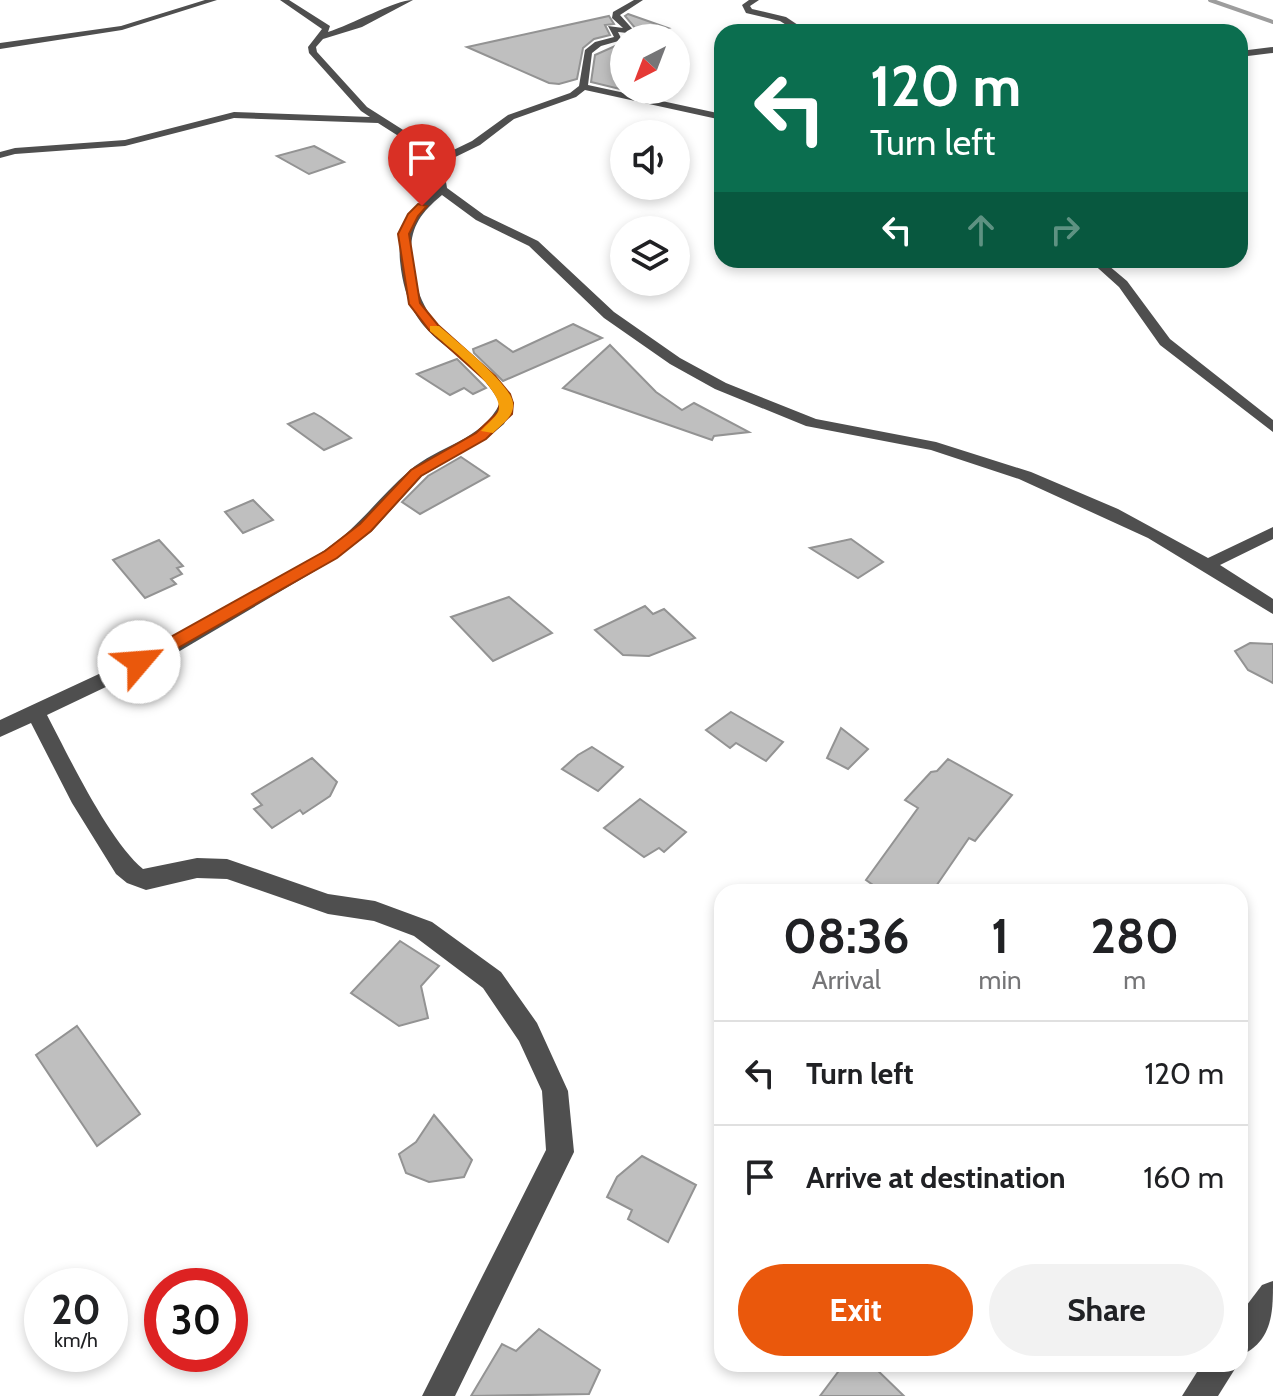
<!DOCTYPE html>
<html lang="en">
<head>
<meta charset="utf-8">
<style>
  :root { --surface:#fff; --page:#f2f2f2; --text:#202124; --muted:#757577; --line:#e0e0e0; --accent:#ea580c }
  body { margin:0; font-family:Cabin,sans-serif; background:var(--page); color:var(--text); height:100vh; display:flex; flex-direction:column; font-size:30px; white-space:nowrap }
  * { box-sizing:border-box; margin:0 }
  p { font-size:26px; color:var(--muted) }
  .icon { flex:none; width:44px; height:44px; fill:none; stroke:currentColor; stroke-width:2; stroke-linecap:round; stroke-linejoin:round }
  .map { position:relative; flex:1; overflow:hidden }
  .panel { position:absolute; left:714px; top:884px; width:534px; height:488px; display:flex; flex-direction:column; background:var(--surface); border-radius:24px; box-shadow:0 4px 12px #0003 }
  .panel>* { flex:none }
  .banner { position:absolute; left:714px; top:24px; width:534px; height:244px; border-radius:24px; box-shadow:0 4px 12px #0003; background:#0b6e4f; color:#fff; overflow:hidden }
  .needle { width:52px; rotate:222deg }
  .buttons { position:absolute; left:610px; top:24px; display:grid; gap:16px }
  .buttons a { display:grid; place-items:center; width:80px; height:80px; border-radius:50%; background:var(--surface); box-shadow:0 4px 12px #0003; font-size:40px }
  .speed { position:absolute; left:24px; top:1268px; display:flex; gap:16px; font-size:40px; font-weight:700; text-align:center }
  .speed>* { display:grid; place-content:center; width:104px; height:104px; border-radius:50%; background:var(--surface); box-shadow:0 4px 12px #0003; line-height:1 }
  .speed small { font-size:20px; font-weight:400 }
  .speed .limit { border:12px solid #d22; background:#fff; color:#111 }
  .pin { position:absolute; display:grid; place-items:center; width:68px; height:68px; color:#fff; margin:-82px -34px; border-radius:50% 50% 50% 0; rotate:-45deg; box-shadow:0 0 8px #0007 }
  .pin .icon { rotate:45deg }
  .me { position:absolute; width:88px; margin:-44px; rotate:63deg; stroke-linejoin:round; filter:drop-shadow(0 0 6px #0008) }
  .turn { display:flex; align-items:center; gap:28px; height:168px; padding:0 24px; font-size:36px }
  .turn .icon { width:104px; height:104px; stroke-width:2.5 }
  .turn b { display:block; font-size:56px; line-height:68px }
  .lanes { display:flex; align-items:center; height:76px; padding:0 24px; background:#0003; justify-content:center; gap:40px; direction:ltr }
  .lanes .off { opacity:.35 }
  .eta { display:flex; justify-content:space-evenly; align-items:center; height:136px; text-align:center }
  .eta b { font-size:48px; font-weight:700; line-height:56px }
  .action { display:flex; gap:16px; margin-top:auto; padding:16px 24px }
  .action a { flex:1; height:92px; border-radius:48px; background:var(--accent); color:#fff; font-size:32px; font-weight:700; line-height:92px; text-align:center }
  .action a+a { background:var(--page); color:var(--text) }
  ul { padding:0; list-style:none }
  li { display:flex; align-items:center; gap:24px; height:104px; padding:0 24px; border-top:2px solid var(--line) }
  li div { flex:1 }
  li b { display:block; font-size:30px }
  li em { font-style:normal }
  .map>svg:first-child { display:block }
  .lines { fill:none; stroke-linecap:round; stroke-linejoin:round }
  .stream { stroke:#9d9d9d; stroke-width:4 }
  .building { fill:#bfbfbf; stroke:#939393; stroke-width:2 }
  .minor { fill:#4f4f4f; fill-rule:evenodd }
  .route { fill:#ea580c; stroke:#983908; stroke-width:2 }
  .slow { fill:#f59e0b }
</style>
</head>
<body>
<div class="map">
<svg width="1273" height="1396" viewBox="0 0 1273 1396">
  <rect width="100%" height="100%" fill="#fff"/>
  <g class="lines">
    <!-- stream -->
    <polyline class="stream" points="1210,0 1273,22"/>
  </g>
  <!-- building -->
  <g class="building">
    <polygon points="628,14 668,28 640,34 625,16"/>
    <polygon points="609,16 614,24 605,25 610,35 594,39 583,48 577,79 559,84 549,83 467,47"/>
    <polygon points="624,42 624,90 591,82 595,55"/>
    <polygon points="314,146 344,162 309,174 277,156"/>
    <polygon points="573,324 602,338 503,381 474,353 473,349 496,340 513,352"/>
    <polygon points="610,345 656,392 682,410 694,403 749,432 714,436 712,440 563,388"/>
    <polygon points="457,359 486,388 473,394 464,388 450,395 417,374"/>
    <polygon points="314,413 321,417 351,438 324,450 288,424"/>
    <polygon points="461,457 489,476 420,514 402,502 428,476"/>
    <polygon points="253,500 273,520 243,533 225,512"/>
    <polygon points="851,539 883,562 858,578 810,548"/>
    <polygon points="159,540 183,566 177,568 182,574 171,579 176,584 145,598 113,560"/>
    <polygon points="509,597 552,633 493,661 451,617"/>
    <polygon points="645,606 653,614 664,609 695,638 649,656 623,655 595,630"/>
    <polygon points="1250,643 1273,644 1273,683 1248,670 1235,651"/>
    <polygon points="731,712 783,742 766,761 736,743 730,748 706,730"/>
    <polygon points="841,728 868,749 848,769 827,758"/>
    <polygon points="592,747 623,767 598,791 562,769 578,755"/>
    <polygon points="312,758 337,782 330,796 303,814 300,810 272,828 254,809 262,805 252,794"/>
    <polygon points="948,759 1012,795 975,841 969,838 932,892 883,892 866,880 918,808 905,800 931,772 937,771"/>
    <polygon points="640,799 686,832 664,852 659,848 644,857 604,828"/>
    <polygon points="400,941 439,966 421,986 428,1018 399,1026 351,993"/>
    <polygon points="77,1026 140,1114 97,1146 36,1055"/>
    <polygon points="434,1115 472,1160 464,1177 429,1182 406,1173 399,1154 416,1142"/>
    <polygon points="642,1156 696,1185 668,1242 628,1219 632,1210 607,1197 617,1177"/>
    <polygon points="539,1329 600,1370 589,1394 471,1396 502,1344 516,1351"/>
    <polygon points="844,1364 871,1364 904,1396 820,1396"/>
  </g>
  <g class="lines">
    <!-- minor -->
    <g class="minor">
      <polygon points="205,0 217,0 122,30 0,49 0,43 121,26"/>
      <path d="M280 0H289L330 26 328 32C351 25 395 0 413 0L362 27 323 39 316 47 317 52 367 107 430 147 439 157 472 141 508 115 570 93 579 86 585 50 595 42 614 37 608 26 623 28 612 18 613 12 634 0H643L620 15 637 34 618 32 622 40 601 46 592 53 588 85 722 114V120L585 90 576 97 514 119 480 145 443 163 447 188 484 215 538 241 614 312 680 358 726 383 816 419 936 442 1031 472 1118 509 1208 558 1273 527V539L1220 565 1273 599V614L1148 538 1019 479 931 450 806 426 715 389 670 364 604 318 529 246 476 220 442 195C418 215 408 231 412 263 423 346 479 340 514 403L504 424 486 439 422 476 372 531 337 558 173 655 47 715C69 757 109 841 143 869L197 858 227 859 328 894 375 901 432 922 501 972 537 1023 568 1091 574 1152 455 1396H422L546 1150 542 1091 519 1041 483 988 414 936 374 921 328 914 227 879 197 878 146 890 127 883 116 874 72 803 31 723 0 737V720C110 669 223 618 325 550 358 528 379 497 409 471 439 445 482 441 500 403 465 339 409 351 400 261 397 227 411 209 436 188L432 162 422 151 378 123 234 118 125 146 15 154 0 158V152L15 148 125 140 234 112 370 117 361 111 309 53 308 47 322 29Z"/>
      <polygon points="749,0 759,0 750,6 752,9 786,17 798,25 798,32 790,32 791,28 780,21 746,13 742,5"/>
      <polygon points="1273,47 1273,53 1240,57 1240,51"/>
      <polygon points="1089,260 1102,260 1127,281 1170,339 1273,420 1273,432 1160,345 1119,287"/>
      <path d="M1273 1281C1273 1312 1273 1341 1240 1356V1314L1262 1285Z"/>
      <polygon points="1202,1364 1238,1364 1218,1396 1182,1396"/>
    </g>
  </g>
  <!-- route -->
  <polygon class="route" points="418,204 427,206 418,216 409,234 420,303 438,325 495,376 510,394 513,403 512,414 486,439 421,476 371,531 337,558 146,666 133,666 131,662 133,658 325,551 360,524 411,470 476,433 498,412 500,403 497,395 486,381 429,330 409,304 398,234 408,214"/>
  <!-- slow -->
  <path class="slow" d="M430 326H439C455 340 511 384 513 403 515 416 501 425 493 433L481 431C486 425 495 418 498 412 508 392 445 344 430 331Z"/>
</svg>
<div class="buttons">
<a><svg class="needle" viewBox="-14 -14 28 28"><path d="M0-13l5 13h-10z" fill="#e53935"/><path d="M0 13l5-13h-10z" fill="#757577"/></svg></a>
<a><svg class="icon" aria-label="sound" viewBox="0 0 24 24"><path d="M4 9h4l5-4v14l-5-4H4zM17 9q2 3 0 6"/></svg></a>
<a><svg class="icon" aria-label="layers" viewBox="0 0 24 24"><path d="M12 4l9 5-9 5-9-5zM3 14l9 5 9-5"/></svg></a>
</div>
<div class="speed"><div>20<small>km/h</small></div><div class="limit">30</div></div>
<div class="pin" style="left:422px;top:206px;background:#d93025"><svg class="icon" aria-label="arrive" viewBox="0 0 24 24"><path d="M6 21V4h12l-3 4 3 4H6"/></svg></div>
<svg class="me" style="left:139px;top:662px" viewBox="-20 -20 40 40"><circle r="19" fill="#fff"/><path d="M0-13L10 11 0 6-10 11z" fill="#ea580c"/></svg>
<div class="banner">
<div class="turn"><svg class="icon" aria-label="left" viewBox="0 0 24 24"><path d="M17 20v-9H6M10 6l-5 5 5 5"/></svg><div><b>120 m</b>Turn left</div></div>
<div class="lanes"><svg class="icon" aria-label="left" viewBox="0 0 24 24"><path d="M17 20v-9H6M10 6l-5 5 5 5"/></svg><svg class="icon off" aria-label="ahead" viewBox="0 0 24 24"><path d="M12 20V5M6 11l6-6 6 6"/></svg><svg class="icon off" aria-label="right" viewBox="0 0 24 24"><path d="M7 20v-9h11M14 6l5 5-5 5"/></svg></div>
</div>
<section class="panel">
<div class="eta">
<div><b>08:36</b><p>Arrival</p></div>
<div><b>1</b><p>min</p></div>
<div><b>280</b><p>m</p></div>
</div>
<ul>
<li><svg class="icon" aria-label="left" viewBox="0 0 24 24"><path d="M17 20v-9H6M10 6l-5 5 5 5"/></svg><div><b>Turn left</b></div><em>120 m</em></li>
<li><svg class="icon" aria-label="arrive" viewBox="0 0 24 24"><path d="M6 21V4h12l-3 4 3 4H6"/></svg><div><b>Arrive at destination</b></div><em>160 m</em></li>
</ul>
<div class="action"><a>Exit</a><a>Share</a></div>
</section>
</div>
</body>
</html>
